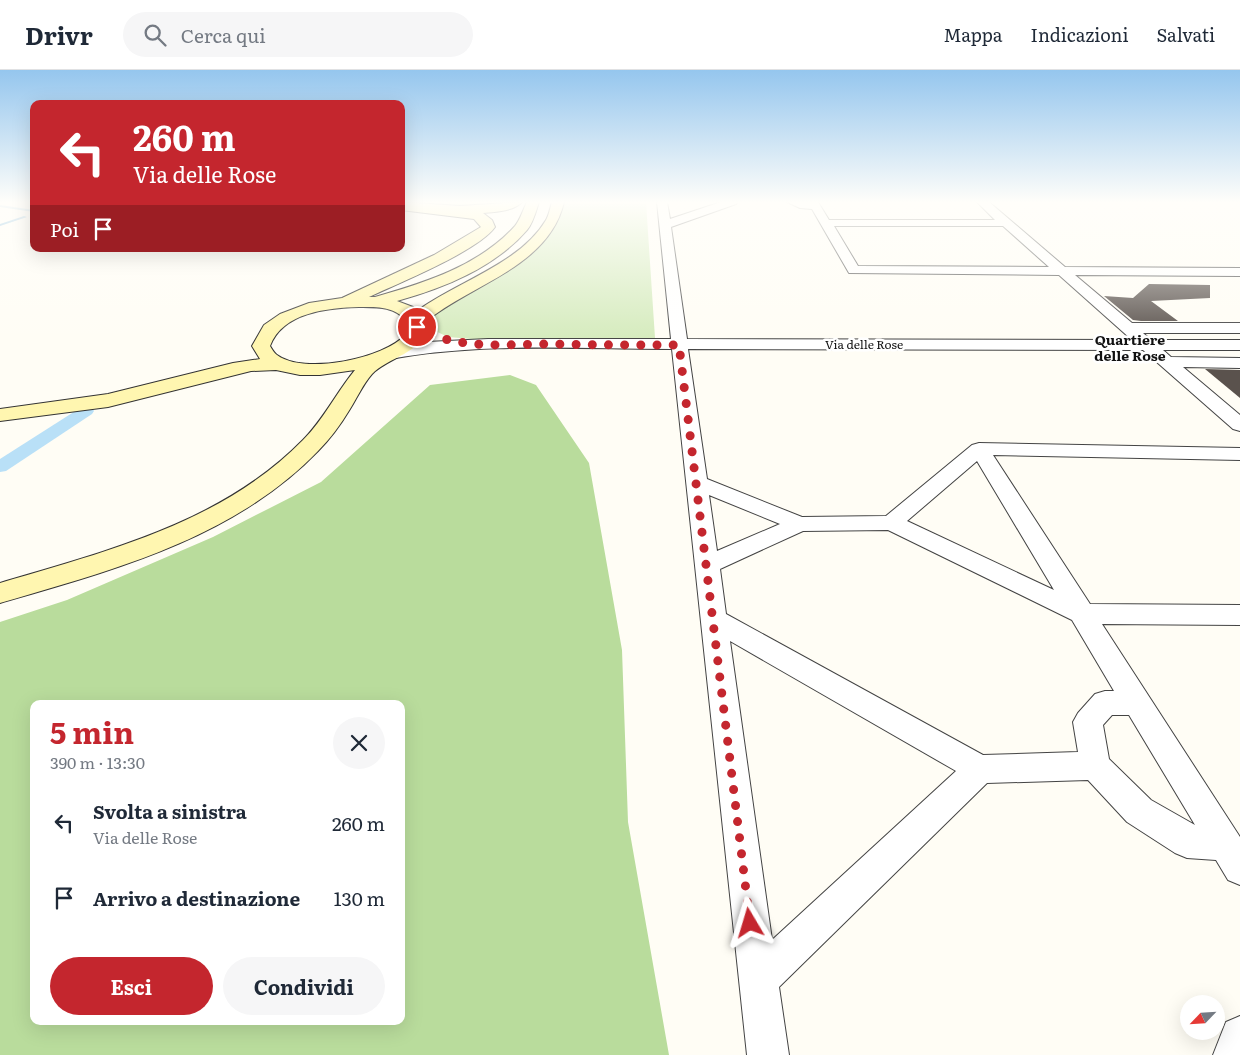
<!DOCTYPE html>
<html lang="it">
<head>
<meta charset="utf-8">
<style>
  :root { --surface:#fff; --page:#f6f6f7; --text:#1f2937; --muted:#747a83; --line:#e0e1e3; --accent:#c4262e }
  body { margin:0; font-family:Literata,serif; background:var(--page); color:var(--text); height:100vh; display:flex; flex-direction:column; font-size:19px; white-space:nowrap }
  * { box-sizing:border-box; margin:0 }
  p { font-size:16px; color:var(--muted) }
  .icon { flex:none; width:28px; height:28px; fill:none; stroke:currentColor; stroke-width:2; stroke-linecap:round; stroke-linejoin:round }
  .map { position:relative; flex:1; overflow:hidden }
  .details { position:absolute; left:30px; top:630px; width:375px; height:325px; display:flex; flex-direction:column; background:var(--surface); border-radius:10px; box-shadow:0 5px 20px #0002 }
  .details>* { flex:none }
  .hud { position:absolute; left:30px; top:30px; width:375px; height:152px; border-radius:10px; box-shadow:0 5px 20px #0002; background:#c4262e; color:#fff; overflow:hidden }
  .needle { width:32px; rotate:245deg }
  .buttons { position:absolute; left:1180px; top:925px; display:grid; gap:10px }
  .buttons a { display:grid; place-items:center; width:45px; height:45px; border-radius:50%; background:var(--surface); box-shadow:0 5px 20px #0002; font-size:25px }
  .pin { position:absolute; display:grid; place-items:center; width:42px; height:42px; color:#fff; margin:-21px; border:2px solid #fff; border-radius:50%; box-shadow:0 1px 5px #0007 }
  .me { position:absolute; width:55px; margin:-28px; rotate:353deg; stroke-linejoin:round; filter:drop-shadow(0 0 4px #0008) }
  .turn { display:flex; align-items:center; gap:18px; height:105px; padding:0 20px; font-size:22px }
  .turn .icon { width:65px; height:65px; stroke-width:2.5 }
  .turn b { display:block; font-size:35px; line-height:42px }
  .then { display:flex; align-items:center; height:48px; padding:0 20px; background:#0003; gap:10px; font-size:19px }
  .round { display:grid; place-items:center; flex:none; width:52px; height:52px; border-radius:26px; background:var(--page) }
  .head { display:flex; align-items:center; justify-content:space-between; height:85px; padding:0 20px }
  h1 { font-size:30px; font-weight:700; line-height:38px; color:var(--accent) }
  .action { display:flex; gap:10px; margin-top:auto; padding:10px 20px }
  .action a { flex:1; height:58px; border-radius:30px; background:var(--accent); color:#fff; font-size:20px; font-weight:700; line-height:58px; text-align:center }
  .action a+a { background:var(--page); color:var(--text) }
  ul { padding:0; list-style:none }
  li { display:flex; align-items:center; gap:15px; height:75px; padding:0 20px }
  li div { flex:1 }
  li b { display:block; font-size:19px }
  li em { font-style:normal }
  header { display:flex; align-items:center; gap:30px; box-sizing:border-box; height:70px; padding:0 25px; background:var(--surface); border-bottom:1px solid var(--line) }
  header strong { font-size:24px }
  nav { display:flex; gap:28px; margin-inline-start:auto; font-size:18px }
  .search { width:350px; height:45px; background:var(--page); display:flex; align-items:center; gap:12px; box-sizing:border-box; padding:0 18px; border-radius:28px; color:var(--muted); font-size:19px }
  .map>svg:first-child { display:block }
  .green { fill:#d5ebbd }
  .forest { fill:#b9dc9c; fill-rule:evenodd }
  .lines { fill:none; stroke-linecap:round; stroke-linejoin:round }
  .stream { fill:#3f96cf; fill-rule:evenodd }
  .canal { fill:#b9e0f7; fill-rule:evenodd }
  .building { fill:#5a524d }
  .street-casing { stroke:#444; stroke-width:2 }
  .secondary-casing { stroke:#333; stroke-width:2 }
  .street { fill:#fff; fill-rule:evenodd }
  .secondary { fill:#fff6b0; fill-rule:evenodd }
  .route { stroke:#c4262e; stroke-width:9; stroke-dasharray:0 16.2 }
  .labels { text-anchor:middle; stroke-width:5; stroke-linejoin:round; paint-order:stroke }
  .far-street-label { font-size:12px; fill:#111; stroke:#fff }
  .far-neighbourhood-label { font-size:14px; font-weight:bold; fill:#111; stroke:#fff }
</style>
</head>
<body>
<header>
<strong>Drivr</strong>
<div class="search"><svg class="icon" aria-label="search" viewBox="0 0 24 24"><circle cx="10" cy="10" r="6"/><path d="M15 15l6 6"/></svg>Cerca qui</div>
<nav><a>Mappa</a><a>Indicazioni</a><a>Salvati</a></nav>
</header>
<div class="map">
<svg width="1240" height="985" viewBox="0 0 1240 985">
  <rect width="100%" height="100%" fill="#fffdf5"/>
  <!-- green -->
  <g class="green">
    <polygon points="404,132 511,132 477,138 402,133"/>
    <path d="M561 132H646L655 268 652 270 472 269 448 267 429 258 427 252 430 245 512 199C533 182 556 159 561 132Z"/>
  </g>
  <!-- forest -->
  <path class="forest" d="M510 305 536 315 589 393 622 580 628 752 669 985H0V552L67 530 213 467 321 412 430 315ZM34 634H401V951H34Z"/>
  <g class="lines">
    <!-- stream -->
    <g class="stream">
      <polygon points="0,135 34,140 34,142 0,137"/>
      <polygon points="24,146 27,147 0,156 0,154"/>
      <path d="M249 179H257L261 180C258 182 250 181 249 179Z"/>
    </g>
    <!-- canal -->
    <polygon class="canal" points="86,336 92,338 94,341 92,344 6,401 0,402 0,389 80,338"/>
  </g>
  <!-- building -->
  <g class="building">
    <polygon points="1149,214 1210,215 1210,228 1151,231 1178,251 1141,251 1133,250 1104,226 1133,228"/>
    <polygon points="1205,299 1240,300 1240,328"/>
  </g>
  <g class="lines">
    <defs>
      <g id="street">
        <path d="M657 132H667L670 149 721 132H737L736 134 671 157 687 269 1132 270 1059 205 849 203 812 139 800 138 787 132H818L829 150H995L977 132H989L1065 197 1240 198V206L1075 205 1132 253H1240V263H1143L1151 270H1240V280H1163L1171 287 1240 288V298L1183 297 1240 345V361L1233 359 1143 280 688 279 707 409 802 447 886 446 972 375 979 373 1240 378V390L993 385 1090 534 1240 535V555L1102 554 1240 767V815L1228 810 1216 790 1187 788 1175 783 1127 752 1088 710 987 713 779 917 789 985H747L672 279C580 279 480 272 390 289L384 287 382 284 384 281 427 272 488 269H671ZM834 156H1003L1049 197 858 196ZM977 391 1054 520 907 451ZM709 425 780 454 717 481ZM888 460 1072 550 1114 621H1105L1095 624 1078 643 1073 652 1078 682 983 685 726 544 720 499 803 461ZM730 571 956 701 772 870ZM1112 645H1129L1195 755 1151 730 1109 689 1103 655Z"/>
        <polygon points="1240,946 1240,985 1213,985 1226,952"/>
      </g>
      <path id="secondary" d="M401 132 460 136 522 132C514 141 495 142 483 143L492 150 495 157C478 181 399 213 369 227H375C424 213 479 196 515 156 520 150 523 140 527 132H539C536 141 533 153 527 160 494 198 444 218 397 231L413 237 417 241C456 212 520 194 546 150 549 145 550 138 552 132H564C549 197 471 214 425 252 431 281 387 287 372 304 363 314 357 328 350 339 341 354 330 369 318 381 233 469 113 500 0 533V513C107 481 222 453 303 370 324 349 336 323 355 300L320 305H300L276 300 251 301 108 337 0 351V339L108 324 233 293 260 289 252 276 264 255 280 244 309 233 342 228 434 185 481 157 474 149 401 140ZM359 237C376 237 396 236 407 252L406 264C385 289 303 305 277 285 274 283 272 279 270 276 283 242 328 238 359 237Z"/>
    </defs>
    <!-- street casing -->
    <use href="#street" class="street-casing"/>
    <!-- secondary casing -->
    <use href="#secondary" class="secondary-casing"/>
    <!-- street -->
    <use href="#street" class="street"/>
    <!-- secondary -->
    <use href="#secondary" class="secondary"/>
  </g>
  <!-- sky -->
  <linearGradient id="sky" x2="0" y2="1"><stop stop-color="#95c6ee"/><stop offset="0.49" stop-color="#fffefa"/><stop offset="1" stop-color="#fffefa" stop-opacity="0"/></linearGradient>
  <rect width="1240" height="270" fill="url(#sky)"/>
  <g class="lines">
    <!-- route -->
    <path class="route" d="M417 257C455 281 509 274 552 274 595 275 637 275 679 275L750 853"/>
  </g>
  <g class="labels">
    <!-- far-street labels -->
    <g class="far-street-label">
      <text x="864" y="279">Via delle Rose</text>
    </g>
    <!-- far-neighbourhood labels -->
    <g class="far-neighbourhood-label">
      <text x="1130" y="275">Quartiere<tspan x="1130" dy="16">delle Rose</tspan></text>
    </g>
  </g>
</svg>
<div class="buttons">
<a><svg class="needle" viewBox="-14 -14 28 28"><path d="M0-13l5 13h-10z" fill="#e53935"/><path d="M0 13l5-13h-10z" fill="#747a83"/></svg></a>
</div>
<div class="pin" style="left:417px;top:257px;background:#d93025"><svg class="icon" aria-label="arrive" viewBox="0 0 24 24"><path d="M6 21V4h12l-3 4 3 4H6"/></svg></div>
<svg class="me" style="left:750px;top:853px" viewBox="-20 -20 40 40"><path d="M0-17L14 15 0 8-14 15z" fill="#c4262e" stroke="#fff" stroke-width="4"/></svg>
<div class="hud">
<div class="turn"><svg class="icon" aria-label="left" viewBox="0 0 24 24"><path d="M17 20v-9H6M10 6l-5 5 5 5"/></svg><div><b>260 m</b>Via delle Rose</div></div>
<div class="then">Poi<svg class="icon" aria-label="arrive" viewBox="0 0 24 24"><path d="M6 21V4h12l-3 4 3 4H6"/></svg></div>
</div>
<section class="details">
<div class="head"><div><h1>5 min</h1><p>390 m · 13:30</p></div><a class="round"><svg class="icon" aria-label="close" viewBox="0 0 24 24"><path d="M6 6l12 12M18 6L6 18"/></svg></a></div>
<ul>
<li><svg class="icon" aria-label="left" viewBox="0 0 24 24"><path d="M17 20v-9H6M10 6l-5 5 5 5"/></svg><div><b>Svolta a sinistra</b><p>Via delle Rose</p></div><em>260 m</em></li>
<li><svg class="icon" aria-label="arrive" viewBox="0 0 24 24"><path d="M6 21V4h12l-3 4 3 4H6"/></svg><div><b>Arrivo a destinazione</b></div><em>130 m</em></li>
</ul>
<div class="action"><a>Esci</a><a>Condividi</a></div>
</section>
</div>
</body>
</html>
